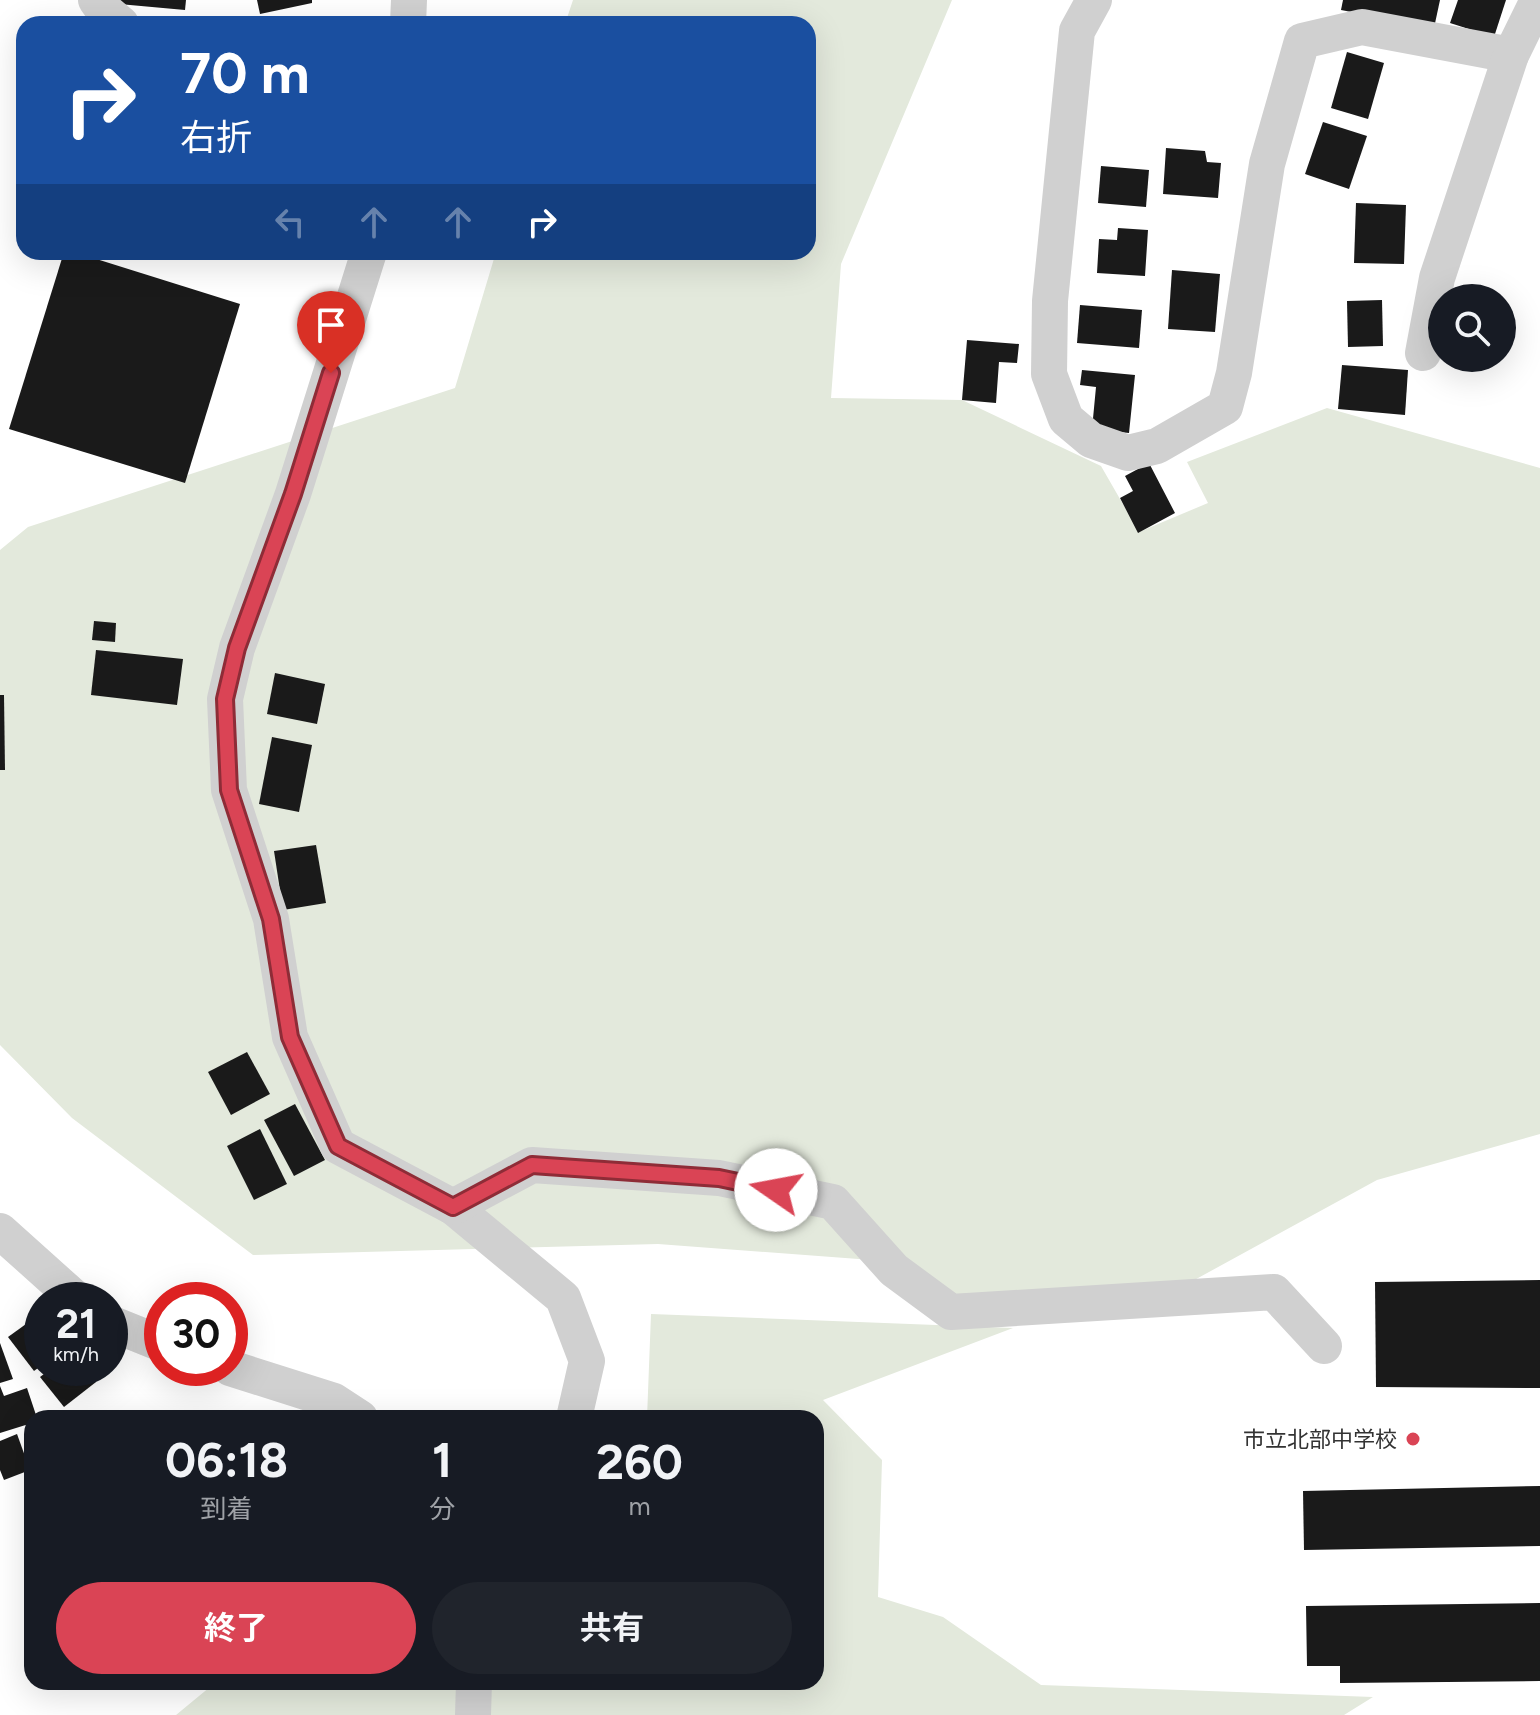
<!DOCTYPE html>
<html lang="ja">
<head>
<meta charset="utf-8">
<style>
  :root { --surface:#171b24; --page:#20242c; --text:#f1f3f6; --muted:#9ea1a6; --accent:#da4455 }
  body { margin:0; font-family:Figtree,"Noto Sans JP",sans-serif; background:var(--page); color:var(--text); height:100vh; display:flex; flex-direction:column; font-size:30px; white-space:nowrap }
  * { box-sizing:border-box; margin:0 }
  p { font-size:26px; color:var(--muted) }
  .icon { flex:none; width:44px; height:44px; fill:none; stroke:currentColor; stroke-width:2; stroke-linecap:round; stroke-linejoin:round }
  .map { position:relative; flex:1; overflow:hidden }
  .side { position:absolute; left:24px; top:1410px; width:800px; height:280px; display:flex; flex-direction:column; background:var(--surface); border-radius:24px; box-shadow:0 8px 32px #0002 }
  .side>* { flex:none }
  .hud { position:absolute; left:16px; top:16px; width:800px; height:244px; border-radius:24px; box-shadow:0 8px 32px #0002; background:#1a4fa0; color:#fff; overflow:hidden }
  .fabs { position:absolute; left:1428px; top:284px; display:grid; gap:16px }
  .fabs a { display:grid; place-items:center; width:88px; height:88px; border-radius:50%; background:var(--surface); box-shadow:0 8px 32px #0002; font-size:40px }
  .speed { position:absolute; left:24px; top:1282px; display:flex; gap:16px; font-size:40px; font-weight:700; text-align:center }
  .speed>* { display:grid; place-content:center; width:104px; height:104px; border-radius:50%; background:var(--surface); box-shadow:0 8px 32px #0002; line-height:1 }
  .speed small { font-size:20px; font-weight:400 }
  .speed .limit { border:12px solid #d22; background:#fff; color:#111 }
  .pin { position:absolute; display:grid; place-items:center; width:68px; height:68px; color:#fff; margin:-82px -34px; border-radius:50% 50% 50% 0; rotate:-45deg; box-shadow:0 0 8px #0007 }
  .pin .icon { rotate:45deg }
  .me { position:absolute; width:88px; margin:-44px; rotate:282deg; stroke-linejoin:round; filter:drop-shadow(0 0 6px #0008) }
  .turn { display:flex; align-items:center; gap:28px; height:168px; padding:0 32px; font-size:36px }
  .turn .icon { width:104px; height:104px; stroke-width:2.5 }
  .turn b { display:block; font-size:56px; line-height:68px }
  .lanes { display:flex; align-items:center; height:76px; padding:0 32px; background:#0003; justify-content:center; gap:40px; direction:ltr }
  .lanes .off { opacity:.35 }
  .eta { display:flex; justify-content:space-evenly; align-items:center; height:136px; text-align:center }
  .eta b { font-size:48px; font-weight:700; line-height:56px }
  .primary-button { display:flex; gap:16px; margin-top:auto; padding:16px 32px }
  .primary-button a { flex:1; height:92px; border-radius:48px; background:var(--accent); color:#fff; font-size:32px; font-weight:700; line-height:92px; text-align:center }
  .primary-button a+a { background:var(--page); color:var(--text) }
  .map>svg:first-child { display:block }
  .green { fill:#e3e9dc }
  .building { fill:#1a1a1a }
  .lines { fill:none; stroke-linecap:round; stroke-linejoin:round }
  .minor { stroke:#d0d0d0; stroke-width:36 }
  .route-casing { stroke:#8e2c37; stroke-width:20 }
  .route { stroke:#da4455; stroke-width:14 }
  .poi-dot { fill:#da4455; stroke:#fff; stroke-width:3 }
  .labels { text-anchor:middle; stroke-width:8; stroke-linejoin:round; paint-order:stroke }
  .poi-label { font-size:22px; fill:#333; stroke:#fff; text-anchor:end }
</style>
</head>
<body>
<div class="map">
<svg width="1540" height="1715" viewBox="0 0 1540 1715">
  <rect width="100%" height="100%" fill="#fff"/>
  <!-- green -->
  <g class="green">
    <polygon points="573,0 952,0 841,264 831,398 962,400 1101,466 1139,532 1208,503 1187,462 1327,408 1540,468 1540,1134 1377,1180 1125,1318 917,1292 885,1261 658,1244 253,1255 72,1118 0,1045 0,550 28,527 455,388 496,252 808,252 808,24 565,24"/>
    <polygon points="651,1314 1013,1328 823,1400 882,1460 878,1597 943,1617 1041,1685 1373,1697 1344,1715 176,1715 216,1682 816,1682 816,1418 647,1418"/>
  </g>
  <!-- building -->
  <g class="building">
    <polygon points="119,0 186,0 185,10 119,4"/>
    <polygon points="257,0 312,0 312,3 260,14"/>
    <polygon points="1343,0 1440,0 1434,28 1341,10"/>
    <polygon points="1458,0 1506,0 1494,37 1450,23"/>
    <polygon points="1347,52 1384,63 1368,119 1331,108"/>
    <polygon points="1323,122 1367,136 1349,189 1305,174"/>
    <polygon points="1166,148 1205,151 1207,162 1221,163 1218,198 1163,194"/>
    <polygon points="1101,166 1149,170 1146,207 1098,203"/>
    <polygon points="1356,203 1406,205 1404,264 1354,263"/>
    <polygon points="1118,228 1148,230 1145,276 1097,273 1099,239 1117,240"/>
    <polygon points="64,252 74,252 240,304 185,483 9,429"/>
    <polygon points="1172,270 1220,274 1215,332 1168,329"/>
    <polygon points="1382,300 1383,346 1348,347 1347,301"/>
    <polygon points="1080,305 1142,310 1139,348 1077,343"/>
    <polygon points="967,340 1019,344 1017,363 999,362 996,403 962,400"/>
    <polygon points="1342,365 1408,370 1405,415 1338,409"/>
    <polygon points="1082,370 1135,375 1129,433 1092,429 1096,387 1080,385"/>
    <polygon points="1149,463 1175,513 1138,533 1120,498 1133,491 1125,476"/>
    <polygon points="94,621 116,623 115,642 92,640"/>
    <polygon points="96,650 183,659 177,705 91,695"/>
    <polygon points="275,673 325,684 317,724 267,714"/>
    <polygon points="0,695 4,695 5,770 0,770"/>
    <polygon points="272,737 312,745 299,812 259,804"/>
    <polygon points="316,845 326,903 283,910 274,851"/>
    <polygon points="247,1052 270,1094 231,1115 208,1072"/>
    <polygon points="295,1104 325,1160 294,1176 264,1120"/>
    <polygon points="260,1129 287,1184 254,1200 227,1146"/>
    <polygon points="1540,1280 1540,1388 1376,1387 1375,1282"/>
    <polygon points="33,1319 42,1331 42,1365 34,1371 8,1337"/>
    <polygon points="0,1343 13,1379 0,1383"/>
    <polygon points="52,1368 86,1368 96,1382 64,1407 40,1377"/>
    <polygon points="0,1386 4,1396 27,1388 37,1418 32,1418 32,1423 0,1433"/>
    <polygon points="17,1434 30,1470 4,1480 0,1470 0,1441"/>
    <polygon points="1540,1486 1540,1546 1304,1550 1303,1491"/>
    <polygon points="1540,1603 1540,1681 1340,1683 1340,1666 1307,1666 1306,1606"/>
  </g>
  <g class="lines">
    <!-- minor -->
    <g class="minor">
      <polyline points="96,0 101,7 121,24"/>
      <polyline points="1094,0 1077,31 1050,301 1049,374 1066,419 1091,440 1128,453 1157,446 1225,407 1234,373 1267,164 1302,41 1362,27 1511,55"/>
      <polyline points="408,24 409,0"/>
      <polyline points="369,252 293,494 237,648 225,699 229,790 271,919 290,1037 338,1146 453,1207 563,1298 587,1361 574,1418"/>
      <polyline points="1423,353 1437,278 1511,55 1538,0"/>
      <polyline points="453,1207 532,1165 719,1178 833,1202 894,1270 951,1312 1274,1292 1324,1346"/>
      <polyline points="0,1231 77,1300"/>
      <polyline points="110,1323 162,1344"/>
      <polyline points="230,1368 334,1401 360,1418"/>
      <polyline points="473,1715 474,1682"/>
    </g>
  </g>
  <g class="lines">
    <defs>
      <polyline id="route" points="331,373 293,494 237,648 225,699 229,790 271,919 290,1037 338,1146 453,1207 532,1165 719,1178 776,1190"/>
    </defs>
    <!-- route casing -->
    <use href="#route" class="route-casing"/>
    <!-- route -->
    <use href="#route" class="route"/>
  </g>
  <!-- markers -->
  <circle class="poi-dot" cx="1413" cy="1439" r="8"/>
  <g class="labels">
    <!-- poi labels -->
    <g class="poi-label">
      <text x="1397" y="1447">市立北部中学校</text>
    </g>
  </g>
</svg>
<div class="fabs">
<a><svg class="icon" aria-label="search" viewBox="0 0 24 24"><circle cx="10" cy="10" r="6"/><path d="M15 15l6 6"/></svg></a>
</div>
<div class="speed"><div>21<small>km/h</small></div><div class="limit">30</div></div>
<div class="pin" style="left:331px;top:373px;background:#d93025"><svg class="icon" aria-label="arrive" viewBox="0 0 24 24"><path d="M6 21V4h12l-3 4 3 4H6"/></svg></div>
<svg class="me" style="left:776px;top:1190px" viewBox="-20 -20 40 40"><circle r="19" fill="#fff"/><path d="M0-13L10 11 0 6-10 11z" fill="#da4455"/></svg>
<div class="hud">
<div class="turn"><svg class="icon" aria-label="right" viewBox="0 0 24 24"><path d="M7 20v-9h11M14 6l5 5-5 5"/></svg><div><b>70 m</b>右折</div></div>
<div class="lanes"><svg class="icon off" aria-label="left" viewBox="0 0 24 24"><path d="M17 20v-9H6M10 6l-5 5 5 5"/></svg><svg class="icon off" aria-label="ahead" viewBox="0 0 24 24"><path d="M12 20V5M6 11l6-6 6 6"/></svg><svg class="icon off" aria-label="ahead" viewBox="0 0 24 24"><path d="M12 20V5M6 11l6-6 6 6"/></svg><svg class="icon" aria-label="right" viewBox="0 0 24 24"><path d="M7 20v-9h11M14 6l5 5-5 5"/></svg></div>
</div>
<section class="side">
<div class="eta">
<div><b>06:18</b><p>到着</p></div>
<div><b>1</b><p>分</p></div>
<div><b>260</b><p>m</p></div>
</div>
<div class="primary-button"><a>終了</a><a>共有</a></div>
</section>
</div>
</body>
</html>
